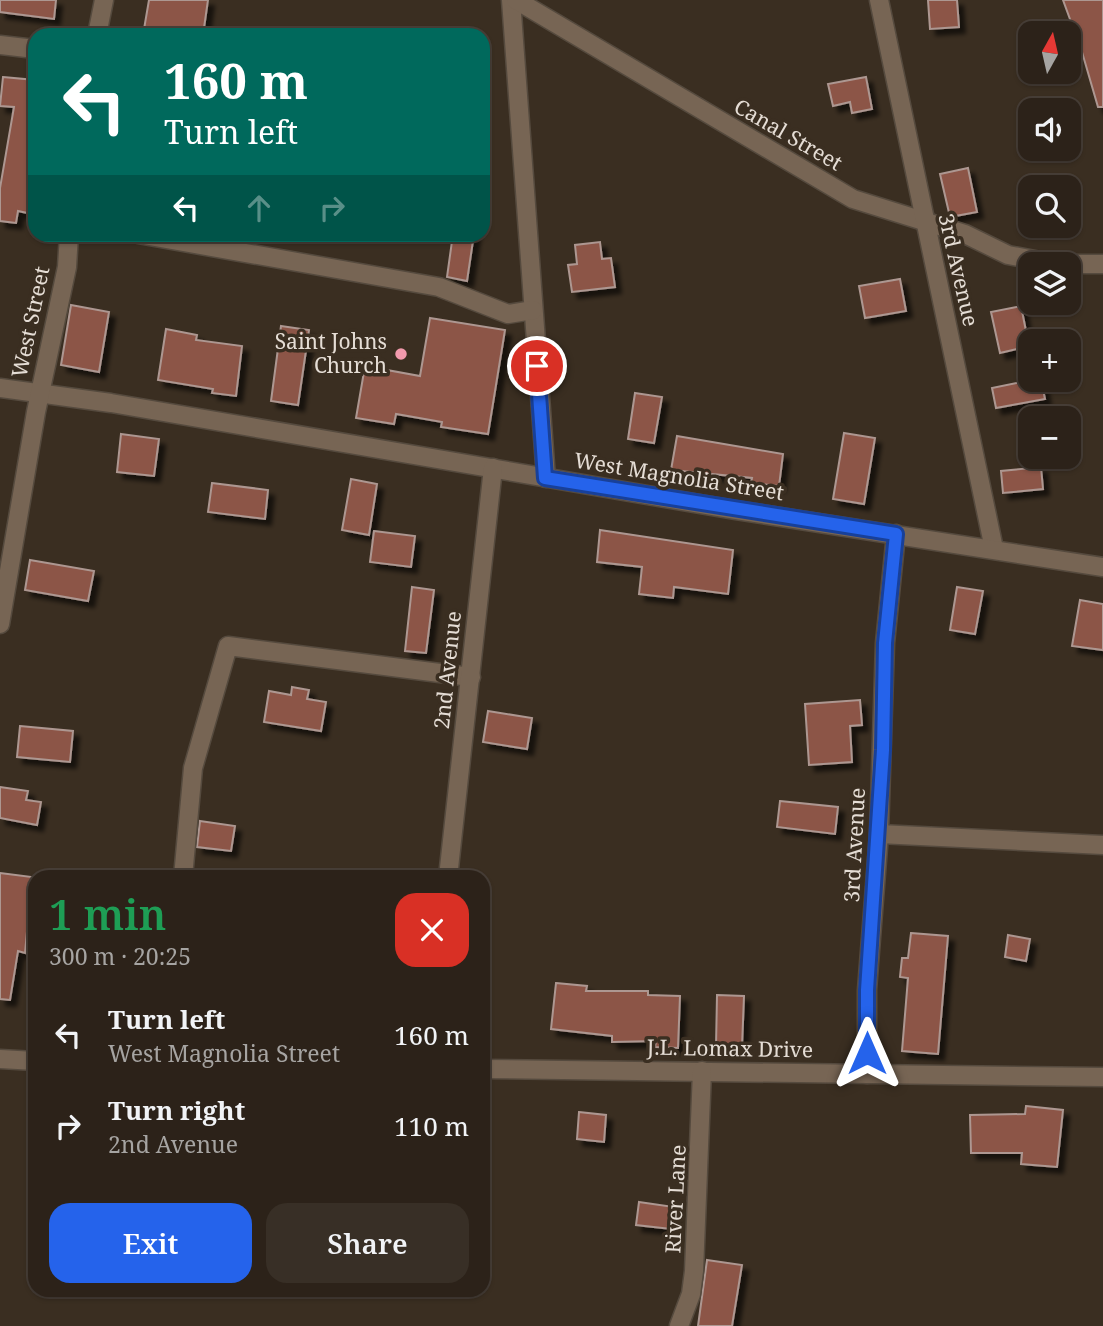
<!DOCTYPE html>
<html lang="en">
<head>
<meta charset="utf-8">
<style>
  :root { --surface:#2c2219; --page:#382f26; --text:#f1f3f6; --muted:#a6a4a2; --line:#483f38; --accent:#2563eb }
  body { margin:0; font-family:"Noto Serif",serif; background:var(--page); color:var(--text); height:100vh; display:flex; flex-direction:column; font-size:26px; white-space:nowrap }
  * { box-sizing:border-box; margin:0 }
  p { font-size:23px; color:var(--muted) }
  .icon { flex:none; width:38px; height:38px; fill:none; stroke:currentColor; stroke-width:2; stroke-linecap:round; stroke-linejoin:round }
  .map { position:relative; flex:1; overflow:hidden }
  .panel { position:absolute; left:28px; top:870px; width:462px; height:427px; display:flex; flex-direction:column; background:var(--surface); border-radius:21px; box-shadow:0 2px 5px #0004,0 0 0 2px var(--line) }
  .panel>* { flex:none }
  .guide { position:absolute; left:28px; top:28px; width:462px; height:214px; border-radius:21px; box-shadow:0 2px 5px #0004,0 0 0 2px var(--line); background:#00695c; color:#fff; overflow:hidden }
  .needle { width:46px; rotate:8deg }
  .tools { position:absolute; left:1018px; top:21px; display:grid; gap:14px }
  .tools a { display:grid; place-items:center; width:63px; height:63px; border-radius:14px; background:var(--surface); box-shadow:0 2px 5px #0004,0 0 0 2px var(--line); font-size:35px }
  .pin { position:absolute; display:grid; place-items:center; width:60px; height:60px; color:#fff; margin:-30px; border:4px solid #fff; border-radius:50%; box-shadow:0 2px 7px #0007 }
  .me { position:absolute; width:77px; margin:-38px; rotate:0deg; stroke-linejoin:round; filter:drop-shadow(0 0 5px #0008) }
  .turn { display:flex; align-items:center; gap:24px; height:147px; padding:0 21px; font-size:32px }
  .turn .icon { width:91px; height:91px; stroke-width:2.5 }
  .turn b { display:block; font-size:49px; line-height:60px }
  .lanes { display:flex; align-items:center; height:66px; padding:0 21px; background:#0003; justify-content:center; gap:35px; direction:ltr }
  .lanes .off { opacity:.35 }
  .round { display:grid; place-items:center; flex:none; width:74px; height:74px; border-radius:21px; background:var(--page) }
  .head { display:flex; align-items:center; justify-content:space-between; height:119px; padding:0 21px }
  h1 { font-size:42px; font-weight:600; line-height:52px; color:#1e9e55 }
  .primary-button { display:flex; gap:14px; margin-top:auto; padding:14px 21px }
  .primary-button a { flex:1; height:80px; border-radius:21px; background:var(--accent); color:#fff; font-size:28px; font-weight:600; line-height:80px; text-align:center }
  .primary-button a+a { background:var(--page); color:var(--text) }
  ul { padding:0; list-style:none }
  li { display:flex; align-items:center; gap:21px; height:91px; padding:0 21px }
  li div { flex:1 }
  li b { display:block; font-size:26px }
  li em { font-style:normal }
  .map>svg:first-child { display:block }
  .building { fill:#8c5547; stroke:#ad9791; stroke-width:2; filter:url(#shadow) }
  .lines { fill:none; stroke-linecap:round; stroke-linejoin:round }
  .minor-casing { stroke:#554a3e; stroke-width:21 }
  .tertiary-casing { stroke:#554a3e; stroke-width:21 }
  .minor { stroke:#776554; stroke-width:18 }
  .tertiary { stroke:#776554; stroke-width:18 }
  .route-casing { stroke:#184099; stroke-width:18 }
  .route { stroke:#2563eb; stroke-width:12 }
  .poi-dot { fill:#f29aad; stroke:#3a2e21; stroke-width:2.5 }
  .labels { text-anchor:middle; stroke-width:7; stroke-linejoin:round; paint-order:stroke }
  .street-label { font-size:21px; fill:#e5ddd5; stroke:#3a2e21 }
  .poi-label { font-size:21px; fill:#e5ddd5; stroke:#3a2e21; text-anchor:end }
</style>
</head>
<body>
<div class="map">
<svg width="1103" height="1326" viewBox="0 0 1103 1326">
  <defs>
    <filter id="shadow"><feDropShadow dx="6" dy="6" stdDeviation="2" flood-color="#0009"/></filter>
  </defs>
  <rect width="100%" height="100%" fill="#3a2e21"/>
  <!-- building -->
  <g class="building">
    <polygon points="0,0 56,0 54,19 0,12"/>
    <polygon points="149,0 208,0 203,35 143,35"/>
    <polygon points="928,0 957,0 959,27 930,29"/>
    <polygon points="1063,0 1103,0 1103,107 1098,107 1082,52"/>
    <polygon points="3,77 35,80 35,199 32,214 18,211 16,223 0,221 0,188 14,107 0,106"/>
    <polygon points="866,77 872,109 852,113 850,102 833,106 828,84"/>
    <polygon points="968,168 977,212 950,217 940,174"/>
    <polygon points="453,234 474,234 467,281 447,277"/>
    <polygon points="600,242 602,259 611,258 615,287 572,292 568,265 577,264 575,245"/>
    <polygon points="900,279 906,311 865,318 859,286"/>
    <polygon points="71,305 109,312 99,372 61,365"/>
    <polygon points="1021,306 1029,346 1000,353 991,312"/>
    <polygon points="430,318 505,330 488,434 441,427 442,422 396,414 394,424 356,418 365,366 420,376"/>
    <polygon points="281,326 309,330 298,405 271,401"/>
    <polygon points="166,329 197,335 196,340 242,346 236,396 212,393 213,389 158,380"/>
    <polygon points="1032,380 1041,380 1045,399 996,408 992,388"/>
    <polygon points="635,393 662,397 654,443 628,439"/>
    <polygon points="844,433 875,438 864,504 833,499"/>
    <polygon points="121,434 159,439 154,476 117,472"/>
    <polygon points="677,436 783,454 779,486 751,483 752,478 671,470"/>
    <polygon points="1041,467 1043,489 1003,493 1001,471"/>
    <polygon points="351,479 377,484 369,535 342,530"/>
    <polygon points="212,483 268,490 265,519 208,512"/>
    <polygon points="600,530 733,550 728,594 674,587 673,598 639,594 642,567 597,562"/>
    <polygon points="374,531 415,536 411,567 370,562"/>
    <polygon points="30,560 94,571 88,601 25,590"/>
    <polygon points="412,587 434,590 426,653 405,651"/>
    <polygon points="957,587 983,591 975,634 950,630"/>
    <polygon points="1080,600 1103,604 1103,650 1072,646"/>
    <polygon points="292,687 309,690 307,699 326,702 321,731 264,722 269,691 291,695"/>
    <polygon points="860,700 862,725 850,726 852,762 809,765 805,704"/>
    <polygon points="488,711 532,718 527,749 483,742"/>
    <polygon points="20,726 73,731 70,762 17,757"/>
    <polygon points="0,787 28,791 26,800 41,802 37,825 0,818"/>
    <polygon points="780,801 838,807 835,834 777,827"/>
    <polygon points="200,821 235,826 231,851 197,847"/>
    <polygon points="0,873 32,877 25,953 18,951 10,1000 0,999"/>
    <polygon points="911,933 948,936 938,1054 902,1051 908,978 900,977 902,958 908,958"/>
    <polygon points="1008,935 1030,939 1026,961 1005,957"/>
    <polygon points="556,983 587,986 586,991 648,991 648,995 680,996 678,1048 655,1047 656,1041 612,1042 612,1036 551,1029"/>
    <polygon points="717,995 744,996 742,1047 716,1047"/>
    <polygon points="1026,1106 1063,1110 1057,1167 1021,1164 1022,1153 971,1153 970,1115 1025,1114"/>
    <polygon points="579,1112 606,1115 604,1142 577,1139"/>
    <polygon points="639,1202 674,1207 671,1229 636,1225"/>
    <polygon points="707,1260 742,1265 732,1326 698,1326"/>
  </g>
  <g class="lines">
    <defs>
      <g id="minor">
        <polyline points="511,0 546,478"/>
        <polyline points="516,0 853,199 965,234 1008,255 1056,264"/>
        <polyline points="879,0 994,549"/>
        <polyline points="0,45 35,49"/>
        <polyline points="138,234 439,287 508,314 533,310"/>
        <polyline points="1062,264 1103,264"/>
        <polyline points="0,388 111,403 735,510 1103,567"/>
        <polyline points="879,834 1103,845"/>
        <polyline points="183,877 193,768 228,646 471,677"/>
        <polyline points="448,877 493,468"/>
        <polyline points="0,1059 35,1061"/>
        <polyline points="483,1069 1103,1077"/>
        <polyline points="867,1074 867,990 879,834 885,643 896,534"/>
        <polyline points="679,1326 691,1294 694,1271 702,1071"/>
      </g>
      <g id="tertiary">
        <polyline points="97,35 104,0"/>
        <polyline points="0,624 36,412 67,267 69,234"/>
      </g>
    </defs>
    <!-- minor casing -->
    <use href="#minor" class="minor-casing"/>
    <!-- tertiary casing -->
    <use href="#tertiary" class="tertiary-casing"/>
    <!-- minor -->
    <use href="#minor" class="minor"/>
    <!-- tertiary -->
    <use href="#tertiary" class="tertiary"/>
  </g>
  <g class="lines">
    <defs>
      <polyline id="route" points="537,366 545,478 896,534 885,643 883,750 867,990 867,1053"/>
    </defs>
    <!-- route casing -->
    <use href="#route" class="route-casing"/>
    <!-- route -->
    <use href="#route" class="route"/>
  </g>
  <!-- markers -->
  <circle class="poi-dot" cx="401" cy="354" r="7"/>
  <g class="labels">
    <!-- street labels -->
    <g class="street-label">
      <text transform="translate(788 135) rotate(30)" y="7">Canal Street</text>
      <text transform="translate(958 270) rotate(77)" y="7">3rd Avenue</text>
      <text transform="translate(31 322) rotate(-78)" y="7">West Street</text>
      <text transform="translate(679 477) rotate(9)" y="7">West Magnolia Street</text>
      <text transform="translate(448 670) rotate(-84)" y="7">2nd Avenue</text>
      <text transform="translate(855 845) rotate(-87)" y="7">3rd Avenue</text>
      <text transform="translate(730 1049) rotate(1)" y="7">J.L. Lomax Drive</text>
      <text transform="translate(676 1199) rotate(-87)" y="7">River Lane</text>
    </g>
    <!-- poi labels -->
    <g class="poi-label">
      <text x="387" y="349">Saint Johns<tspan x="387" dy="24">Church</tspan></text>
    </g>
  </g>
</svg>
<div class="tools">
<a><svg class="needle" viewBox="-14 -14 28 28"><path d="M0-13l5 13h-10z" fill="#e53935"/><path d="M0 13l5-13h-10z" fill="#a6a4a2"/></svg></a>
<a><svg class="icon" aria-label="sound" viewBox="0 0 24 24"><path d="M4 9h4l5-4v14l-5-4H4zM17 9q2 3 0 6"/></svg></a>
<a><svg class="icon" aria-label="search" viewBox="0 0 24 24"><circle cx="10" cy="10" r="6"/><path d="M15 15l6 6"/></svg></a>
<a><svg class="icon" aria-label="layers" viewBox="0 0 24 24"><path d="M12 4l9 5-9 5-9-5zM3 14l9 5 9-5"/></svg></a>
<a>+</a>
<a>−</a>
</div>
<div class="pin" style="left:537px;top:366px;background:#d93025"><svg class="icon" aria-label="arrive" viewBox="0 0 24 24"><path d="M6 21V4h12l-3 4 3 4H6"/></svg></div>
<svg class="me" style="left:867px;top:1053px" viewBox="-20 -20 40 40"><path d="M0-17L14 15 0 8-14 15z" fill="#2563eb" stroke="#fff" stroke-width="4"/></svg>
<div class="guide">
<div class="turn"><svg class="icon" aria-label="left" viewBox="0 0 24 24"><path d="M17 20v-9H6M10 6l-5 5 5 5"/></svg><div><b>160 m</b>Turn left</div></div>
<div class="lanes"><svg class="icon" aria-label="left" viewBox="0 0 24 24"><path d="M17 20v-9H6M10 6l-5 5 5 5"/></svg><svg class="icon off" aria-label="ahead" viewBox="0 0 24 24"><path d="M12 20V5M6 11l6-6 6 6"/></svg><svg class="icon off" aria-label="right" viewBox="0 0 24 24"><path d="M7 20v-9h11M14 6l5 5-5 5"/></svg></div>
</div>
<section class="panel">
<div class="head"><div><h1>1 min</h1><p>300 m · 20:25</p></div><a class="round" style="background:#d93025;color:#fff"><svg class="icon" aria-label="close" viewBox="0 0 24 24"><path d="M6 6l12 12M18 6L6 18"/></svg></a></div>
<ul>
<li><svg class="icon" aria-label="left" viewBox="0 0 24 24"><path d="M17 20v-9H6M10 6l-5 5 5 5"/></svg><div><b>Turn left</b><p>West Magnolia Street</p></div><em>160 m</em></li>
<li><svg class="icon" aria-label="right" viewBox="0 0 24 24"><path d="M7 20v-9h11M14 6l5 5-5 5"/></svg><div><b>Turn right</b><p>2nd Avenue</p></div><em>110 m</em></li>
</ul>
<div class="primary-button"><a>Exit</a><a>Share</a></div>
</section>
</div>
</body>
</html>
